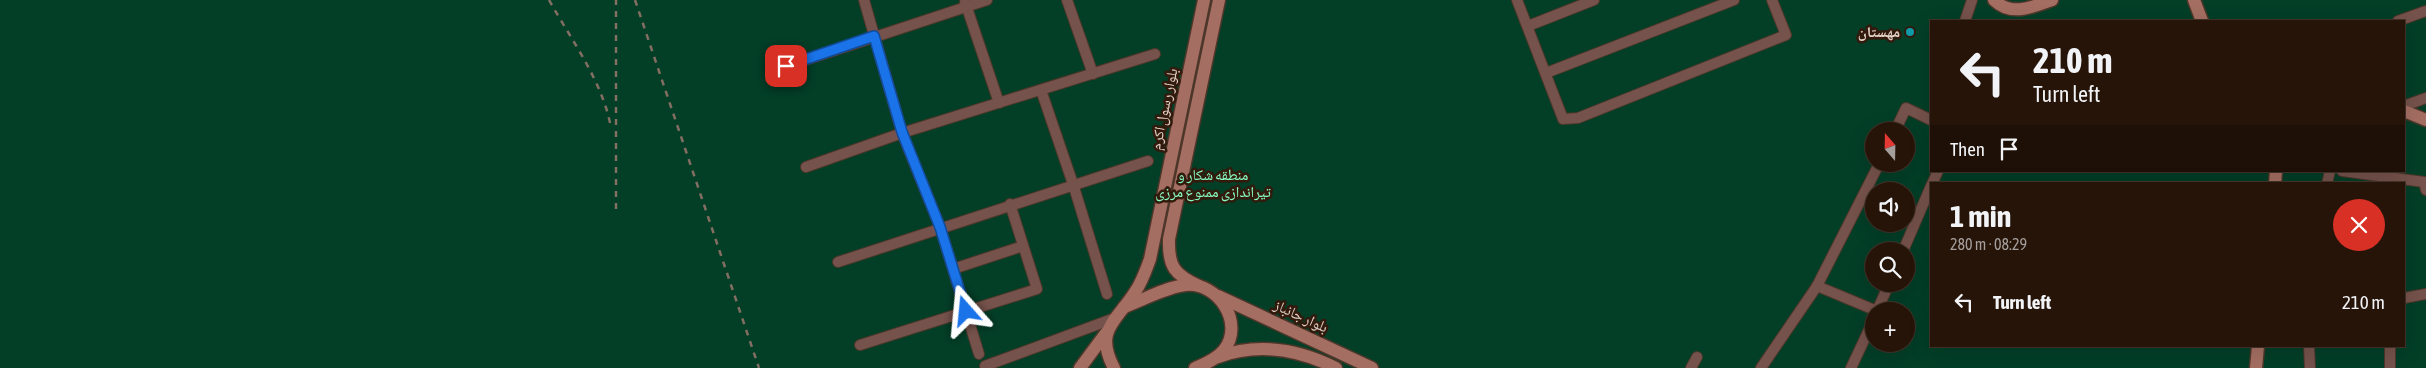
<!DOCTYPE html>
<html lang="en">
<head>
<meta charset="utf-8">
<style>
  :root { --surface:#261409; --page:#322117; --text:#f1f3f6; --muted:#a49e9c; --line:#42332a }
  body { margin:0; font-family:"Asap Condensed","Noto Naskh Arabic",sans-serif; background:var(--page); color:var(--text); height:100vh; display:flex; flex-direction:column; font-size:19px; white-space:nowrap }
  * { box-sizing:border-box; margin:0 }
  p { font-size:16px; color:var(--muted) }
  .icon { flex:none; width:28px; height:28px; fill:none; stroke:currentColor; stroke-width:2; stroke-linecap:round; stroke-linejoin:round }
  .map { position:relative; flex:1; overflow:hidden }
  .side { position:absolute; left:1930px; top:182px; width:475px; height:165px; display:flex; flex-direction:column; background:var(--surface); border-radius:0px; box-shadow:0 5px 20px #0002,0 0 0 1px var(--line) }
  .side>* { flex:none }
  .banner { position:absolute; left:1930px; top:20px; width:475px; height:152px; border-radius:0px; box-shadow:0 5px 20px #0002,0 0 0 1px var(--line); background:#261409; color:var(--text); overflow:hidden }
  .needle { width:32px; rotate:340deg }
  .fabs { position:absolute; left:1865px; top:122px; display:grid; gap:10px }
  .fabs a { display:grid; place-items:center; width:50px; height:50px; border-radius:50%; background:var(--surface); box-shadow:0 5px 20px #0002,0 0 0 1px var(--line); font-size:25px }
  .pin { position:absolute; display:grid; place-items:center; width:42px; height:42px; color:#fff; margin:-21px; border-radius:10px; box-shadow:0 2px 8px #0006 }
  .me { position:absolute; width:55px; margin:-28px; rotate:342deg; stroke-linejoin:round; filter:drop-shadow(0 0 4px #0008) }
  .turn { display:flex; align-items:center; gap:18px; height:105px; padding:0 20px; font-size:22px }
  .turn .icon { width:65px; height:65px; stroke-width:2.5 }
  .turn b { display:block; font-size:35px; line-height:42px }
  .then { display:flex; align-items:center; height:48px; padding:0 20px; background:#0003; gap:10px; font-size:19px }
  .round { display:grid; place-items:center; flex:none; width:52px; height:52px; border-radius:26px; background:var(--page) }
  .head { display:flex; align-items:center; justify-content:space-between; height:85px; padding:0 20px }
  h1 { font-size:30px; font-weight:700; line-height:38px }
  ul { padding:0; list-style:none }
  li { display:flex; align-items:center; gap:15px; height:70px; padding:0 20px }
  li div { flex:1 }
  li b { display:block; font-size:19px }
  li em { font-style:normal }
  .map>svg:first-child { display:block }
  .green { fill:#033e27; fill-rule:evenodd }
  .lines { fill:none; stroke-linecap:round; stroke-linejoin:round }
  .minor-casing { stroke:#4e372a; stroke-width:12 }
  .secondary-casing { stroke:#4e372a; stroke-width:15 }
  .minor { stroke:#75524b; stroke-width:10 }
  .secondary { stroke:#a46e62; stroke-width:12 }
  .rail { stroke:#836e62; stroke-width:2.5; stroke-dasharray:6 6; stroke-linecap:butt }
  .route-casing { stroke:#114b97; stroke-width:12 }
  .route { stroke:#1a73e8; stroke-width:9 }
  .culture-dot { fill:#0f9aa8; stroke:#321a0c; stroke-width:2 }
  .labels { text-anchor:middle; stroke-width:5; stroke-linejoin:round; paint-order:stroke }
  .poi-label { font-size:15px; font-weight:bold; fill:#e1cfc6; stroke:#321a0c; text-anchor:end }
  .street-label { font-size:15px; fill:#e1cfc6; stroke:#321a0c }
  .park-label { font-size:15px; fill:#88fec3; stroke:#321a0c }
</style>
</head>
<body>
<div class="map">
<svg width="2426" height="368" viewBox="0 0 2426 368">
  <rect width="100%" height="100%" fill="#321a0c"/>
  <!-- green -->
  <path class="green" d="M0 0H2426V368H0ZM1931 21H2404V171H1931ZM1874 131H1906V164H1874ZM1931 184H2404V346H1931ZM1874 191H1906V224H1874ZM1874 251H1906V284H1874ZM1874 311H1906V344H1874Z"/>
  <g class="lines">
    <defs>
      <g id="minor">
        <polyline points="864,0 902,133 940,227 979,354"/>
        <polyline points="1067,0 1093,74"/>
        <polyline points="1517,0 1563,119 1578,118 1786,35 1772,0"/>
        <polyline points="965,2 999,103"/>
        <polyline points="1965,21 1972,0"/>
        <polyline points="2398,21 2426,11"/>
        <polyline points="1528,26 1594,0"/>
        <polyline points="787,66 987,0"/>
        <polyline points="1546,73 1734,0"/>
        <polyline points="1041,90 1073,184 1107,294"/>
        <polyline points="2404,106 2426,98"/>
        <polyline points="1895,131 1906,108 1931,120"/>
        <polyline points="806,167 902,133 1155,54"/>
        <polyline points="2342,171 2424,182 2426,190"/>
        <polyline points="1932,184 1938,171"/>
        <polyline points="2327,184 2330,171"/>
        <polyline points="1903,251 1931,186"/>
        <polyline points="838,262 1148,161"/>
        <polyline points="953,269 1023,246"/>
        <polyline points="2404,298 2426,294"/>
        <polyline points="1877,311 1817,286 1879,164"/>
        <polyline points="1877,311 1889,284"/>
        <polyline points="860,345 1037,289 1010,204"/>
        <polyline points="2309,346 2310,368"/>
        <polyline points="985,366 1115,318"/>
        <polyline points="1691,368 1697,357"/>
        <polyline points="1761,368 1817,286"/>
        <polyline points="1851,368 1874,319"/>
        <polyline points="2390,368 2390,346"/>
      </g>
      <g id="secondary">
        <path d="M1994 0C2011 17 2033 7 2052 0"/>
        <polyline points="2194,0 2202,21"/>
        <polyline points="2404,111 2426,120"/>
        <polyline points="2275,184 2276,171"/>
        <path d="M1199 286C1175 275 1168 267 1169 239L1219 0"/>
        <polyline points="1218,296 1372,368"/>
        <path d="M1124 307C1143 300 1166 287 1186 285 1218 282 1245 323 1224 350 1217 359 1205 364 1195 368"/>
        <path d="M1218 357C1259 342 1298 349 1336 368"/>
        <polyline points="1080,368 1106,333"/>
        <path d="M1114 368C1094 330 1116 322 1135 292 1142 282 1146 270 1150 259L1204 0"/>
        <polyline points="2256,368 2258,346"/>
      </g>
    </defs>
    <!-- minor casing -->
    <use href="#minor" class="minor-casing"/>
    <!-- secondary casing -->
    <use href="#secondary" class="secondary-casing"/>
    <!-- minor -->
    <use href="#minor" class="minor"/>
    <!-- secondary -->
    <use href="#secondary" class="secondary"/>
    <!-- rail -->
    <g class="rail">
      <path d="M549 0C572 41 603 82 611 128"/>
      <polyline points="635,0 759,368"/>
      <polyline points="616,209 616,0"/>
    </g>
  </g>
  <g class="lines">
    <defs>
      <polyline id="route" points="786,66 874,36 902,132 940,227 966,311"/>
    </defs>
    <!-- route casing -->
    <use href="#route" class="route-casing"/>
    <!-- route -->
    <use href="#route" class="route"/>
  </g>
  <!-- markers -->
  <circle class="culture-dot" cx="1910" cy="32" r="5"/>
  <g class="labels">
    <!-- poi labels -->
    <g class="poi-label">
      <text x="1900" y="37">مهستان</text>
    </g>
    <!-- street labels -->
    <g class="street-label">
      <text transform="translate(1164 109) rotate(-78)" y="5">بلوار رسول اکرم</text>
      <text transform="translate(1301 316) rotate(25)" y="5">بلوار جانباز</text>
    </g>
    <!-- park labels -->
    <g class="park-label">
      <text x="1213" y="180">منطقه شکار و<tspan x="1213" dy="17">تیراندازی ممنوع مرزی</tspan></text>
    </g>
  </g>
</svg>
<div class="fabs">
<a><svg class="needle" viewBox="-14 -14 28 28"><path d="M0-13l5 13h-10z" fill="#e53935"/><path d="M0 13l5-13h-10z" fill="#a49e9c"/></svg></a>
<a><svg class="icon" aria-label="sound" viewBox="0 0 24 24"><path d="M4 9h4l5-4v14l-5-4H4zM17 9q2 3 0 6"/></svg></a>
<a><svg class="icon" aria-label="search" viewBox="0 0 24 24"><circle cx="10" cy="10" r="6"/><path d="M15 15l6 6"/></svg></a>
<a>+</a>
</div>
<div class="pin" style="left:786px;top:66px;background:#d93025"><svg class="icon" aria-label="arrive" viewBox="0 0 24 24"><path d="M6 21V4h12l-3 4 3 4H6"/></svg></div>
<svg class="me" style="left:966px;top:311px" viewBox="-20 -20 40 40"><path d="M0-17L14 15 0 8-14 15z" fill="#1a73e8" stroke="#fff" stroke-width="4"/></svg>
<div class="banner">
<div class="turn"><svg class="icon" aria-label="left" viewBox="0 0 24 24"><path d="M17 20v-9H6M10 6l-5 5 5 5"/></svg><div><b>210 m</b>Turn left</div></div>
<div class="then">Then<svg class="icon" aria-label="arrive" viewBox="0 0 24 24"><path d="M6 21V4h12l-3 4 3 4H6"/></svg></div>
</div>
<section class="side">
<div class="head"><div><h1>1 min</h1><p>280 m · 08:29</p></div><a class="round" style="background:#d93025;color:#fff"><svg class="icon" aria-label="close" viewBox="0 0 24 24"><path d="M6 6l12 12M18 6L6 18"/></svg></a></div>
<ul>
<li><svg class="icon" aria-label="left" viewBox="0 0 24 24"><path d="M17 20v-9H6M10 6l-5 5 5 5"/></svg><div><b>Turn left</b></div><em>210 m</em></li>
</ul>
</section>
</div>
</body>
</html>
